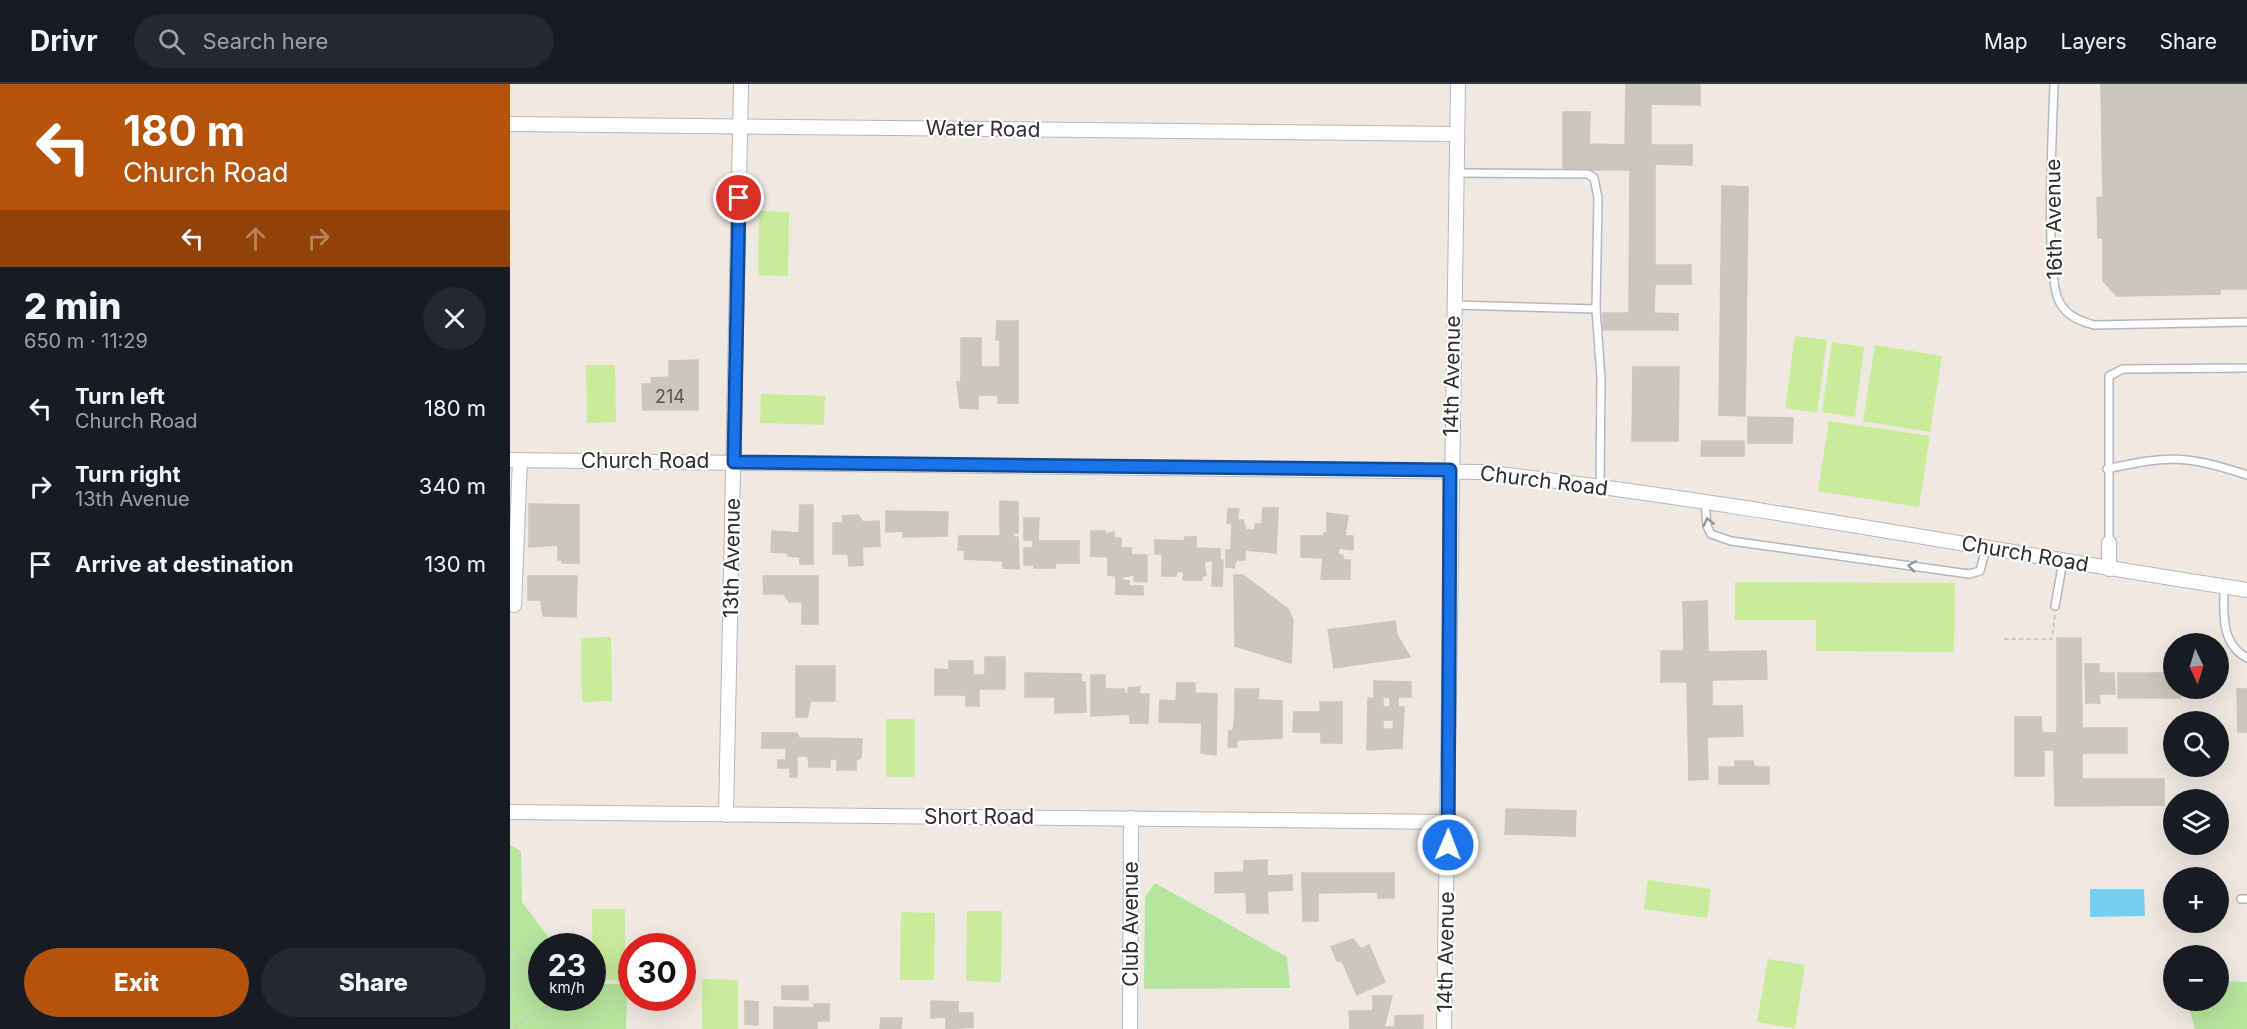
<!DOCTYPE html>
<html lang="en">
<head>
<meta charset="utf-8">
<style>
  :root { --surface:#171b24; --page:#242831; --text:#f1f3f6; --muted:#9ea1a6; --line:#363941; --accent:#b45309 }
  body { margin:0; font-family:Inter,sans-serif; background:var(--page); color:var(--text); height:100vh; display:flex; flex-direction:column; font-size:22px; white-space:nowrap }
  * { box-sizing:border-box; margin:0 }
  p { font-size:20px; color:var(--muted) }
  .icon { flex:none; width:33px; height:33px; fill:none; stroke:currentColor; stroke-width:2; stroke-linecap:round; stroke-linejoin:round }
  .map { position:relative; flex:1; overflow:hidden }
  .drawer { display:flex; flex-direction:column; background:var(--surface); width:510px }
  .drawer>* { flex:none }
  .banner { background:#b45309; color:#fff; overflow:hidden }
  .needle { width:39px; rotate:176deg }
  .controls { position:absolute; left:1653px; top:549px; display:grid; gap:12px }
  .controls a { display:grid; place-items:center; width:66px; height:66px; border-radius:50%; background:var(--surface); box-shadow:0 6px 24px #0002; font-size:30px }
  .speed { position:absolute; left:18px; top:849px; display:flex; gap:12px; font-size:30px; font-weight:700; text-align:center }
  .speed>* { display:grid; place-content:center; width:78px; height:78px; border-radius:50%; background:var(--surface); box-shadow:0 6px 24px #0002; line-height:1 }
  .speed small { font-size:15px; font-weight:400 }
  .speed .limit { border:9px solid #d22; background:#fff; color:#111 }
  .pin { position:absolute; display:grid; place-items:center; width:51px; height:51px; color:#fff; margin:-26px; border:3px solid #fff; border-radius:50%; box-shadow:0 2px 6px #0007 }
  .me { position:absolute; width:66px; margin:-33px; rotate:1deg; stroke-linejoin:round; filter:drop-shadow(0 0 4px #0008) }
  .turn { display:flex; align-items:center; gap:21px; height:126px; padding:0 24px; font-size:27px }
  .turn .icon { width:78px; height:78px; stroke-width:2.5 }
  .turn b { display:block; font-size:42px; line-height:51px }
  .lanes { display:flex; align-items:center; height:57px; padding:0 24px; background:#0003; justify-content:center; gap:30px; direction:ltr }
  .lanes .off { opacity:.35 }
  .round { display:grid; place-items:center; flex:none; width:63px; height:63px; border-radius:32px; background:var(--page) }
  .head { display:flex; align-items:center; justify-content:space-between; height:102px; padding:0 24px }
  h1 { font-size:36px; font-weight:800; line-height:45px }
  .action { display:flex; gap:12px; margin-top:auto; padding:12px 24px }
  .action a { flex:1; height:69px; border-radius:36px; background:var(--accent); color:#fff; font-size:24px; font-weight:800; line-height:69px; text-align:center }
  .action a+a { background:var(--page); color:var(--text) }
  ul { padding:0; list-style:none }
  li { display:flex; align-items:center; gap:18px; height:78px; padding:0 24px }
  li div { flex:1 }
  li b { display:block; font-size:22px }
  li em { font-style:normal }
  header { display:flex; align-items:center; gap:36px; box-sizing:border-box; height:84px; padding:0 30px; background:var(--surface); border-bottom:2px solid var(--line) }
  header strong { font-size:28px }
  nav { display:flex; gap:33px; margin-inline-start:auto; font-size:21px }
  .search { width:420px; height:54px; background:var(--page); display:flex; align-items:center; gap:15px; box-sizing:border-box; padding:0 21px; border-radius:33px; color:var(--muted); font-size:22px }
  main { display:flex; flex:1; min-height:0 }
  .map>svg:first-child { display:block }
  .green { fill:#b6e59e }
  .pitch { fill:#c9ec9a }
  .water { fill:#75cff0 }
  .building { fill:#cbc7bf; stroke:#cbc5ba; stroke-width:1.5; fill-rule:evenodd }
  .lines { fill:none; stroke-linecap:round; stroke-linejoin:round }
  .service-casing { stroke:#b4b7c1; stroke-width:10 }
  .minor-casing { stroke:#b4b7c1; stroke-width:16 }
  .path { stroke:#c9c9c9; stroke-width:2; stroke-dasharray:4.5 3; stroke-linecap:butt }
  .service { stroke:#fff; stroke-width:7 }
  .minor { stroke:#fff; stroke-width:14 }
  .oneway { stroke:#969696 }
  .route-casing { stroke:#114b97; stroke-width:15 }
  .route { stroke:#1a73e8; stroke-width:10 }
  .labels { text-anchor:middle; stroke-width:4.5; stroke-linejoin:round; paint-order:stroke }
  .number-label { font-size:18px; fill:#555452 }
  .street-label { font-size:21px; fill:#2e2e2e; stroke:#fff }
</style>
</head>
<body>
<header>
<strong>Drivr</strong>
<div class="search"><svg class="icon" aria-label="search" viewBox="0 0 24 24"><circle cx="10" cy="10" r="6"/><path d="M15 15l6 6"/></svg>Search here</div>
<nav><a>Map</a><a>Layers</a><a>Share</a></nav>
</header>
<main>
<section class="drawer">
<div class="banner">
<div class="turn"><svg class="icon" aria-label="left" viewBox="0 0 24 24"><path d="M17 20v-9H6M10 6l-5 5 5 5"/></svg><div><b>180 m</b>Church Road</div></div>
<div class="lanes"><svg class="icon" aria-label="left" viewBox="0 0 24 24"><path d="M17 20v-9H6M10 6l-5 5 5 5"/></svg><svg class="icon off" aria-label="ahead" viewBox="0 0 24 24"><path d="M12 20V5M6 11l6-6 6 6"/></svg><svg class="icon off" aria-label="right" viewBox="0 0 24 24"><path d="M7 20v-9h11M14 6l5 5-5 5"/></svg></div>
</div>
<div class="head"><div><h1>2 min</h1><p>650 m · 11:29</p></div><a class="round"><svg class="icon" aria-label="close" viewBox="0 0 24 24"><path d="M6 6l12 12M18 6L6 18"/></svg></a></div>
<ul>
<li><svg class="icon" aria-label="left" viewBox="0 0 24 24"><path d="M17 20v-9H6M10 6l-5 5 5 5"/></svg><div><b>Turn left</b><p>Church Road</p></div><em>180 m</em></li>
<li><svg class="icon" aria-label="right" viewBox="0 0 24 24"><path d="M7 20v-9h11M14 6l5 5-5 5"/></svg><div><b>Turn right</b><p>13th Avenue</p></div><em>340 m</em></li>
<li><svg class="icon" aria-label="arrive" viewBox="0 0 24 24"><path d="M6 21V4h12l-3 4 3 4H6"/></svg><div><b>Arrive at destination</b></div><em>130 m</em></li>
</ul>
<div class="action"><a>Exit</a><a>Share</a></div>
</section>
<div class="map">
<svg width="1737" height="945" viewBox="0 0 1737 945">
  <rect width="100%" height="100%" fill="#efe9e1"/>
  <!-- green -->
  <g class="green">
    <polygon points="0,761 11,767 12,818 45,862 32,862 32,914 82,914 83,900 117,900 116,945 0,945"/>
    <polygon points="645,799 777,873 780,904 634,905 635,813"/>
    <polygon points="1709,897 1737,898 1737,945 1685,945 1677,917 1708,916"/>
  </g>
  <!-- pitch -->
  <g class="pitch">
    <polygon points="249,127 279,128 278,192 248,191"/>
    <polygon points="1285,252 1317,256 1307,329 1275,324"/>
    <polygon points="1322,258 1354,263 1345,333 1312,328"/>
    <polygon points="1365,261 1432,272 1420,348 1353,337"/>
    <polygon points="76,281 105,281 106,338 77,339"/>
    <polygon points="251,310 315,312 314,341 250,339"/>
    <polygon points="1319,337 1420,352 1409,423 1308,407"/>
    <polygon points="1225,498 1445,499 1444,568 1306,567 1306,536 1225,536"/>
    <polygon points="101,553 102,617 72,618 71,554"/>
    <rect x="376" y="635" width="29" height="58"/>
    <polygon points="1138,796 1201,805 1197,834 1134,825"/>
    <polygon points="82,825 115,825 115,896 83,895"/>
    <polygon points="457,827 492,827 491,898 456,897"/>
    <polygon points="391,828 425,829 424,896 390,896"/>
    <polygon points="1258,875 1295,881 1285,944 1247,938"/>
    <polygon points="192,895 228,896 228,945 192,945"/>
  </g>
  <!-- water -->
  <polygon class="water" points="1580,805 1634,805 1635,832 1580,833"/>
  <!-- building -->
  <g class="building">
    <polygon points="1116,0 1190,0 1190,21 1141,20 1141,61 1182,61 1182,81 1145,80 1145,181 1181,181 1181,200 1145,200 1144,229 1168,230 1168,246 1093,246 1093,229 1119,229 1120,86 1053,86 1053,28 1080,28 1079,60 1115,61"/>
    <polygon points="1591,0 1737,0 1737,205 1710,205 1710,210 1607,212 1593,197 1593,154 1588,154 1587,114 1593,113"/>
    <polygon points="1212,102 1238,103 1235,332 1209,331"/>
    <polygon points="487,237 508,237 508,319 488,319 488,311 468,311 468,325 450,324 447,298 451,298 451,254 471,254 471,283 490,283 490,256 486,256"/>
    <polygon points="188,276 188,326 133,326 132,300 142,300 141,294 159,293 159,277"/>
    <polygon points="1123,283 1169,283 1168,357 1122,357"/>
    <polygon points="1238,333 1283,334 1282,359 1238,359"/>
    <polygon points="1192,357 1234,357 1234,372 1191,372"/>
    <polygon points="490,417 508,418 508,449 503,449 503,453 508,453 509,485 493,484 493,477 454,475 455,466 448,466 449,452 490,452"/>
    <polygon points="19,420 69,421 69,479 52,479 52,476 48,476 48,461 19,463"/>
    <polygon points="290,421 303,421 303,480 290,480 290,473 278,472 278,469 261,468 262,447 289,449"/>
    <polygon points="753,424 768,424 766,469 735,466 735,476 726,476 724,484 716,483 716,466 721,466 722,440 717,439 718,425 729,425 727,436 733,436 736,446 745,446 745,440 752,440"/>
    <polygon points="376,427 438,428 437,452 393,453 393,447 376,448"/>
    <polygon points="817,429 838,432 835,452 843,452 843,466 829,464 828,470 833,471 833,476 840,476 840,495 811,495 813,474 791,473 791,452 814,452 814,449 817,449"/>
    <polygon points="348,431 353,438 369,437 370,462 352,463 353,481 339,482 338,470 323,470 323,439 333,439 333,432"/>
    <polygon points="514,434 529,434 528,456 514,456"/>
    <polygon points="581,447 595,447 595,450 604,448 604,454 611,454 611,464 621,464 621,471 637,471 637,498 624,497 624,491 612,493 612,496 619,497 619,502 633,502 633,511 606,510 606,492 598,491 598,473 581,472"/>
    <polygon points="675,453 686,453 686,464 710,465 710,476 713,476 712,502 702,502 703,476 694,478 696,491 692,492 692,496 673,496 674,488 667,487 666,492 652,492 652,470 645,470 645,456 675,457"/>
    <polygon points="523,457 569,457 569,479 546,479 545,484 524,484 524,481 514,481 514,464 523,464"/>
    <polygon points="724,491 733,491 778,525 783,536 781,579 725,562"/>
    <polygon points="18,492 67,492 66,533 33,532 31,516 18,516"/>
    <polygon points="253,492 308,492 308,540 292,540 292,518 279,518 274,510 254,510"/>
    <polygon points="1197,517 1198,568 1256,567 1257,595 1202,596 1202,622 1232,622 1233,652 1197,653 1198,695 1179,696 1177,598 1151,598 1151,567 1174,567 1173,518"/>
    <polygon points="885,537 887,551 900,573 824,584 818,546"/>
    <polygon points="1547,554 1571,554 1572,644 1617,644 1617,669 1572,669 1572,695 1654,695 1654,721 1545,722 1544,666 1534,666 1534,692 1505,692 1505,633 1531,633 1532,649 1547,649"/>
    <polygon points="475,573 495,573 495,605 469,605 469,622 456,622 456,611 425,611 425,585 439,586 439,577 463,577 463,591 475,591"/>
    <polygon points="1575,580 1589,580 1589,589 1604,589 1605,610 1589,610 1590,619 1576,619"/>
    <polygon points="286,582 325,582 325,617 301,617 297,633 286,633"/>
    <polygon points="515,589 571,590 571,598 575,598 576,628 545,629 545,613 515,613"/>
    <polygon points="1608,589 1664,589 1664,604 1671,604 1671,614 1608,614"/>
    <polygon points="581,591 595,591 595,605 614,605 615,610 618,610 618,604 630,603 629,610 639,610 638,639 620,639 620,630 581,632"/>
    <path d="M864 597 901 598V613H888V623H894L892 664 857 666 858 614 873 615V623H880V613H864ZM873 636H884L883 645H873Z"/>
    <polygon points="667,599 685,599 685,609 707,610 706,671 691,669 692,639 649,638 650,616 666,617"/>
    <polygon points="725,605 749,605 747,622 749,622 749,616 772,617 772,654 727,656 727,663 718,663 719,647 723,647 725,631"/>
    <polygon points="1727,605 1737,605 1737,648 1728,648"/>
    <polygon points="810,618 832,618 832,659 811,659 811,648 783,648 784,628 810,628"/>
    <polygon points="252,649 287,649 289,654 352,655 351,674 346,676 346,686 327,686 327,675 320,675 320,683 299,683 298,672 287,672 287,693 280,693 280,684 268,684 268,676 276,676 276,664 252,664"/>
    <polygon points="1225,677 1243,677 1244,683 1259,683 1259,700 1209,700 1209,683 1225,683"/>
    <polygon points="996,725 1066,727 1065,752 995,750"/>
    <polygon points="757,776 757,792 782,791 782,806 757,807 758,829 737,829 736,808 705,809 705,789 734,788 734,777"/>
    <polygon points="792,789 884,789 884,814 868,814 868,808 808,809 808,837 793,837"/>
    <polygon points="843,855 851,865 859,861 875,898 847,911 832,877 827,877 821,863"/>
    <polygon points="272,902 298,902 298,916 272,915"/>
    <polygon points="863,912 882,912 874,943 885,943 885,932 913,931 913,945 840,945 839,927 863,927"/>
    <polygon points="235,917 248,918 248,941 235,940"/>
    <polygon points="421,917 448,918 448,929 463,929 463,943 436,945 436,933 421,934"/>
    <polygon points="304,920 319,920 319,937 307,937 307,945 264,945 264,923 304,924"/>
    <polygon points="371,934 392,934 391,945 370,945"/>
  </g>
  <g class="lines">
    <defs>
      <g id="service">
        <path d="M1544 0C1543 38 1534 194 1550 219 1557 232 1570 237 1584 241L1737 238"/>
        <polyline points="946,89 1078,90 1084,94 1088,114 1086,225 1091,294 1090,403"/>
        <polyline points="945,221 1086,225"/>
        <path d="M1597 385C1659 371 1677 371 1737 391"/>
        <polyline points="1195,418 1197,442 1201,450 1221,457 1459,490 1470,487 1476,464"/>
        <polyline points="1599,459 1599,292 1613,285 1737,284"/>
        <path d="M1714 503C1714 530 1710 559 1737 574"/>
        <polyline points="1545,522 1553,477"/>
        <polyline points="1731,815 1737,815"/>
      </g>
      <g id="minor">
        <polyline points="0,40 946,50"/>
        <path d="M0 376 972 388C1228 417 1482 467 1737 506"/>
        <polyline points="1599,459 1599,485"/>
        <polyline points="4,521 10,376"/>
        <polyline points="0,728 939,738"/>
        <polyline points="216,731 231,0"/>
        <polyline points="620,945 621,734"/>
        <polyline points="934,945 948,0"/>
      </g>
    </defs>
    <!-- service casing -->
    <use href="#service" class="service-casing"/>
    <!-- minor casing -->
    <use href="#minor" class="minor-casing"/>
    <!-- path -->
    <g class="path">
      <polyline points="1494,555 1542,555 1545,531"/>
      <polyline points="0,864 12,873 32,908"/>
      <polyline points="4,945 19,931 42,922 36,914"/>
    </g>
    <!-- service -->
    <use href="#service" class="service"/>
    <!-- minor -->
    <use href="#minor" class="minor"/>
  </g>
  <!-- one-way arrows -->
  <defs><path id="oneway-chevron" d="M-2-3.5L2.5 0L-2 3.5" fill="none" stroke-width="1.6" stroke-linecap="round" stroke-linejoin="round" transform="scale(1.5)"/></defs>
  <g class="oneway">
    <use href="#oneway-chevron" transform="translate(1198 438) rotate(-103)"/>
    <use href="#oneway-chevron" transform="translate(1402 482) rotate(-172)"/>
  </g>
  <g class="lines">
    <defs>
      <polyline id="route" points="229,114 224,378 940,386 938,761"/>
    </defs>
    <!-- route casing -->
    <use href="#route" class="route-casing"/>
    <!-- route -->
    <use href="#route" class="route"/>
  </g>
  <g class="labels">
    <!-- number labels -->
    <g class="number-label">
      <text x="160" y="319">214</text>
    </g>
    <!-- street labels -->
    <g class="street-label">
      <text transform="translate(473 45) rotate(1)" y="7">Water Road</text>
      <text transform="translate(1544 135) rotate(-91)" y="7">16th Avenue</text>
      <text transform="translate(942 292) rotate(-89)" y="7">14th Avenue</text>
      <text x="135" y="384">Church Road</text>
      <text transform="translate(1034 397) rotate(7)" y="7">Church Road</text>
      <text transform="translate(1515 470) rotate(10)" y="7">Church Road</text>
      <text transform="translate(222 474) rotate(-89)" y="7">13th Avenue</text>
      <text x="469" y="740">Short Road</text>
      <text transform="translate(621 840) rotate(-90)" y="7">Club Avenue</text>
      <text transform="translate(936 868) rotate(-89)" y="7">14th Avenue</text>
    </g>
  </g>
</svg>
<div class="controls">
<a><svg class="needle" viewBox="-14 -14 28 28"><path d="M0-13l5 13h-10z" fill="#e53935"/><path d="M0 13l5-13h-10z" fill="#9ea1a6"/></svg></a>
<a><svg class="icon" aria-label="search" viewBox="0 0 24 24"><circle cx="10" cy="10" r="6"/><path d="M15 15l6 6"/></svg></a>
<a><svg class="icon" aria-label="layers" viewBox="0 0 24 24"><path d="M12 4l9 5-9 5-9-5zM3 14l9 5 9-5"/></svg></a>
<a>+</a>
<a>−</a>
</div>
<div class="speed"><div>23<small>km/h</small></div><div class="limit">30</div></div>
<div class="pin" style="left:229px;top:114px;background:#d93025"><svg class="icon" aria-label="arrive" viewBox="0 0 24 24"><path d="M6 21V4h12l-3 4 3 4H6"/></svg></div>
<svg class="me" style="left:938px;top:761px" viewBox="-20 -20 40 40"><circle r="17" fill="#1a73e8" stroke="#fff" stroke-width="3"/><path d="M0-11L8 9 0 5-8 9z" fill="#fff"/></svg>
</div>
</main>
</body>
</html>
